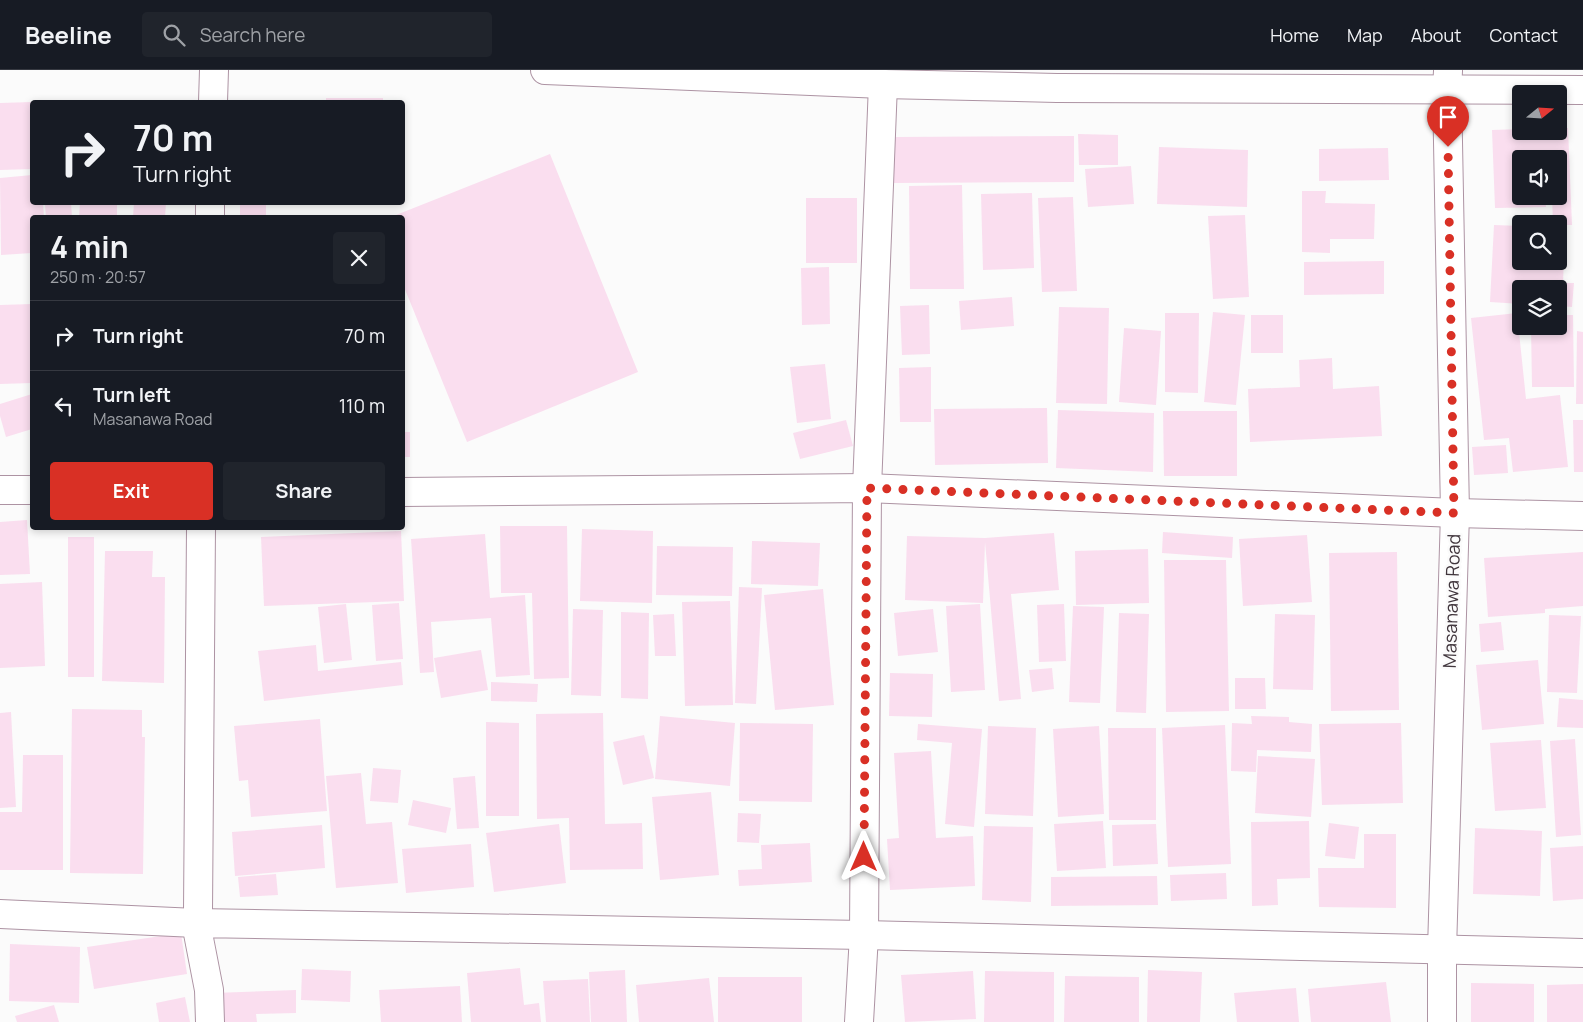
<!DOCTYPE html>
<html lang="en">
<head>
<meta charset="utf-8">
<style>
  :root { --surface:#171b24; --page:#20242c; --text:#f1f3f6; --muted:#9ea1a6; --line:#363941; --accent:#d93025 }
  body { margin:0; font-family:Manrope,sans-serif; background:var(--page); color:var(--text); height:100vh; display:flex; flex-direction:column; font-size:19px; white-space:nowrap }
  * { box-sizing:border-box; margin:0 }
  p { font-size:16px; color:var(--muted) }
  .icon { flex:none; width:28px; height:28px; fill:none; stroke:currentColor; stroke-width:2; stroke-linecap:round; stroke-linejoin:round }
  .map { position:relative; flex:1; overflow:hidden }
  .details { position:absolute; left:30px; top:145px; width:375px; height:315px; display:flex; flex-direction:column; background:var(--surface); border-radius:5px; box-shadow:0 2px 8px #0003 }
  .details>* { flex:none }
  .hud { position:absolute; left:30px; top:30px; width:375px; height:105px; border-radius:5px; box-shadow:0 2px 8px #0003; background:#171b24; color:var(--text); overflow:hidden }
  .needle { width:32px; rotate:72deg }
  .buttons { position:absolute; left:1512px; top:15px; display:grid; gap:10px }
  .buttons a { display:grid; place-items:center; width:55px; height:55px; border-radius:5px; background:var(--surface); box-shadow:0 2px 8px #0003; font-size:25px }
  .pin { position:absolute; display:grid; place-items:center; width:42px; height:42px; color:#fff; margin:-51px -21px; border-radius:50% 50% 50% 0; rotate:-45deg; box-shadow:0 0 5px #0007 }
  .pin .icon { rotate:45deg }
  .me { position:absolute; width:55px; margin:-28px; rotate:0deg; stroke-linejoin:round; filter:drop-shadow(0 0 4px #0008) }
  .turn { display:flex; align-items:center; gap:18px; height:105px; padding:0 20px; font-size:22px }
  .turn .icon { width:65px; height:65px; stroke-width:2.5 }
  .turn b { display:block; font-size:35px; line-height:42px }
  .round { display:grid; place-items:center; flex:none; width:52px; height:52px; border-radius:5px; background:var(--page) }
  .summary { display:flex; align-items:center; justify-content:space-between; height:85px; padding:0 20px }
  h1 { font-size:30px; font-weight:700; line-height:38px }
  .button { display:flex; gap:10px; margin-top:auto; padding:10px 20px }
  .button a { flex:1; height:58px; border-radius:5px; background:var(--accent); color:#fff; font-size:20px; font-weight:700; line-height:58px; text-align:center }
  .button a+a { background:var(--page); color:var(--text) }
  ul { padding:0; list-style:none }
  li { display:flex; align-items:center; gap:15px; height:70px; padding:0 20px; border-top:1px solid var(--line) }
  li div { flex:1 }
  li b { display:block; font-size:19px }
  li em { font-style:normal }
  header { display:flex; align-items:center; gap:30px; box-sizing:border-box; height:70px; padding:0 25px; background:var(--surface); border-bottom:1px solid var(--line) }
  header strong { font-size:24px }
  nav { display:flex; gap:28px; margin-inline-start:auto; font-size:18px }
  .search { width:350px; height:45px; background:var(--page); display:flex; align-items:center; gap:12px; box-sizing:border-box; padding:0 18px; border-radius:5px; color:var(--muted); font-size:19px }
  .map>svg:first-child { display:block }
  .building { fill:#fadeef }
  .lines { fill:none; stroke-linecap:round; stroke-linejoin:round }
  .street-casing { stroke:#ad93a3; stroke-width:30 }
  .secondary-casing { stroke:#ad93a3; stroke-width:30 }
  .street { stroke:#fff; stroke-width:28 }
  .secondary { stroke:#fff; stroke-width:28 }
  .route { stroke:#d93025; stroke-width:9; stroke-dasharray:0 16.2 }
  .labels { text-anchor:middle; stroke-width:5; stroke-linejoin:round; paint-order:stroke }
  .street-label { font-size:18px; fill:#41363d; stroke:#fbfbfb }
</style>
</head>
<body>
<header>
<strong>Beeline</strong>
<div class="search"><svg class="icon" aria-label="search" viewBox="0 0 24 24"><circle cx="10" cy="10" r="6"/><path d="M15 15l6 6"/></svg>Search here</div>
<nav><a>Home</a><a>Map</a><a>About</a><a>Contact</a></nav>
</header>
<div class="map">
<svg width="1583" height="952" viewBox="0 0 1583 952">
  <rect width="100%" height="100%" fill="#fbfbfb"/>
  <!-- building -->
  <g class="building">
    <rect x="326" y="28" width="57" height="4"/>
    <polygon points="32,32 32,99 0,100 0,33"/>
    <polygon points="1559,58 1568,58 1572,155 1559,155 1559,154 1553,154 1552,126 1559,126 1559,89 1521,89 1521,126 1545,126 1546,137 1495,138 1492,60 1521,59 1521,61 1559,61"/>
    <polygon points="1078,64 1118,65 1118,95 1079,95"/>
    <polygon points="1074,66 1074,112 894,113 894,67"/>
    <polygon points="1159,77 1248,80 1247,137 1157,134"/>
    <polygon points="1388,78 1389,110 1319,111 1319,79"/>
    <polygon points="550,84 638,302 467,372 402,212 402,148 391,147"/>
    <polygon points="1131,96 1134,134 1088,137 1085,99"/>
    <polygon points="32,105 32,132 43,132 44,148 32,148 32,183 1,185 0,108"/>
    <polygon points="962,115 964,219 910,219 909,116"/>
    <polygon points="1302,121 1326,121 1325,133 1375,134 1374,169 1330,169 1330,183 1302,182"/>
    <polygon points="1032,123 1034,198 983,200 981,124"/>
    <polygon points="1073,127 1077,221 1042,222 1038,128"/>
    <rect x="806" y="128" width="51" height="65"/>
    <polygon points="71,132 72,148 46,148 45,134"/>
    <polygon points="80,132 117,132 117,148 79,148"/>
    <polygon points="134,132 166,132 165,148 133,148"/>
    <rect x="240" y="132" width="26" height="16"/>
    <polygon points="1245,145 1249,227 1213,229 1208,146"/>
    <polygon points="1494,155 1521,156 1521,191 1559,191 1559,159 1565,159 1563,213 1574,213 1572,237 1559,236 1559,219 1521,219 1521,234 1490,232"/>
    <polygon points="1384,191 1384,224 1304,225 1304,192"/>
    <polygon points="829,197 830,254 802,255 801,198"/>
    <polygon points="1012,227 1014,256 961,260 959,231"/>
    <polygon points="32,234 32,313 0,314 0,235"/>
    <polygon points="929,235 930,284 902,285 900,236"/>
    <polygon points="1059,237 1109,238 1107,334 1056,333"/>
    <polygon points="1213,242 1245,245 1236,335 1204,332"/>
    <polygon points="1165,243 1199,243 1198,323 1165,322"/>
    <polygon points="1517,243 1526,329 1560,325 1568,397 1513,402 1509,368 1484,370 1471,248"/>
    <rect x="1251" y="245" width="32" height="38"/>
    <polygon points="1559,245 1573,245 1574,317 1532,317 1531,256 1559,256"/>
    <polygon points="1124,258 1161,261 1156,335 1119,332"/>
    <polygon points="1577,261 1583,262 1583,334 1576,334"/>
    <polygon points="1332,288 1333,319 1379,316 1382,366 1250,372 1248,319 1300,317 1299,290"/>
    <polygon points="825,294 831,349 797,353 790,297"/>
    <polygon points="931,297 931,352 900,352 899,298"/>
    <polygon points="32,324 32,359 6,367 0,346 0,334"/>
    <polygon points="1047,338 1048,393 935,395 934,339"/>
    <polygon points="1058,340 1154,343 1153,402 1056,398"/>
    <polygon points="1163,341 1237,341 1237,406 1164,406"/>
    <polygon points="846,350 853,376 800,389 793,363"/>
    <polygon points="1573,350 1583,350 1583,402 1574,402"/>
    <rect x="402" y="362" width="8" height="25"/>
    <polygon points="1506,375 1508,403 1474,405 1472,377"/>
    <polygon points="27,450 30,504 0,505 0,452"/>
    <polygon points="500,456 567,456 569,608 534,609 532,523 501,523"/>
    <polygon points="582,459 653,461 652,533 580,531"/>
    <polygon points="401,461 404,531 264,536 261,467"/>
    <polygon points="1163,462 1233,467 1232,488 1162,483"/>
    <polygon points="1054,463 1059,520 1011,524 1021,629 999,631 985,472 983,533 905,530 907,466 985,468"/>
    <polygon points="485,464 490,528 525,525 530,605 496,607 491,548 431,552 434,602 420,603 411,469"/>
    <polygon points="1307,465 1312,532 1243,536 1239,469"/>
    <rect x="68" y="467" width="26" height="140"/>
    <polygon points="752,471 820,473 818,516 751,514"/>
    <polygon points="657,476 733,477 732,526 656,525"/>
    <polygon points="1148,479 1149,533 1076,535 1075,481"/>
    <polygon points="105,481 153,481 152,507 165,507 164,613 102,611"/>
    <polygon points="1397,482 1399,640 1331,641 1329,483"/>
    <polygon points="1583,482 1583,536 1545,539 1545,543 1488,547 1484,488"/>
    <polygon points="1164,490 1226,490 1229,641 1166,642"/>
    <polygon points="42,512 45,596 0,598 0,514"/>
    <polygon points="739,517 762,518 756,634 735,633"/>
    <polygon points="823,519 834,635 775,640 764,525"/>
    <polygon points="730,531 733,635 685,636 682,532"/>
    <polygon points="399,533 403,589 376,591 372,535"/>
    <polygon points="346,534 352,590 324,593 318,537"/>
    <polygon points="980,534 985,620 951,622 946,536"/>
    <polygon points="1064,534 1066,591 1039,592 1037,535"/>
    <polygon points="1073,536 1104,537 1100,633 1069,632"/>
    <polygon points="573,539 603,540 601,626 571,625"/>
    <polygon points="933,539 938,582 898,586 894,543"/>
    <polygon points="621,542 649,543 648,629 621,628"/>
    <polygon points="1119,543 1149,544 1146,643 1116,642"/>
    <polygon points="674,544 676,586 655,586 653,545"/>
    <polygon points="1275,544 1315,545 1313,620 1273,619"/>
    <polygon points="1549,545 1581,546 1577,623 1547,622"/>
    <polygon points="1501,552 1504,580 1481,582 1479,554"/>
    <polygon points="316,575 318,601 401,592 403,615 264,631 258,581"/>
    <polygon points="481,580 488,620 441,628 434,588"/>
    <polygon points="1538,590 1544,654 1482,660 1476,595"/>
    <polygon points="1052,598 1054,619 1032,622 1029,600"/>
    <polygon points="890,603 933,604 932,647 889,646"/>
    <polygon points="1235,608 1265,608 1266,639 1235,639"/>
    <polygon points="491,612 538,614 537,632 491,631"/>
    <polygon points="1559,628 1583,630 1583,658 1557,657"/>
    <polygon points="72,639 142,640 142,667 145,667 143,804 70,803"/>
    <polygon points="11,642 16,737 0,738 0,643"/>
    <polygon points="603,643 605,754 642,753 643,799 570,800 569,748 537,749 536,644"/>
    <polygon points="660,646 735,653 730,716 655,709"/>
    <polygon points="1251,646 1289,647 1289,652 1312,654 1311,682 1257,680 1256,702 1231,701 1232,653 1252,654"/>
    <polygon points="320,649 327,741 251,747 248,710 239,711 234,656"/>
    <polygon points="486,652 519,653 519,746 486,746"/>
    <polygon points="740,653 813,654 812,732 739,731"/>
    <polygon points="1401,653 1403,733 1322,735 1319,654"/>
    <polygon points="918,654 982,659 974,757 945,754 952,673 917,670"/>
    <polygon points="1225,655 1231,794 1168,797 1162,658"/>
    <polygon points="988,656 1036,658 1033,746 985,744"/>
    <polygon points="1099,656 1104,744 1058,747 1053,659"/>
    <polygon points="1108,658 1156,658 1156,750 1109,750"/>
    <polygon points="644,665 654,708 623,715 613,672"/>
    <polygon points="1575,669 1581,765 1556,767 1550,671"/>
    <polygon points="1541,670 1546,738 1495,741 1490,673"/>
    <polygon points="931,681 936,768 973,766 975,816 890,820 887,769 899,768 894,683"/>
    <polygon points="23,685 63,685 63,800 0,800 0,742 22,742"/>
    <polygon points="1258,686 1315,689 1311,747 1255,743"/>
    <polygon points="373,698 401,700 398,733 370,731"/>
    <polygon points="361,703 366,754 392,752 398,813 336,818 326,706"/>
    <polygon points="475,706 479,758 457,759 453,708"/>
    <polygon points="711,722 719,805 660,810 652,727"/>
    <polygon points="413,730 451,738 446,763 408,755"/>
    <polygon points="738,743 761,744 759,773 737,772"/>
    <polygon points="1103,751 1106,798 1057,801 1054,754"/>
    <polygon points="1309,751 1310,808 1277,809 1278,835 1252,836 1251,752"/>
    <polygon points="1329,753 1359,757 1355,789 1325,786"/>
    <polygon points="559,754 566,813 494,822 486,763"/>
    <polygon points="1156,754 1158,794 1113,796 1112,755"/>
    <polygon points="322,755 325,798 235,806 232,762"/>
    <polygon points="984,756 1033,757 1031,832 982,830"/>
    <polygon points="1475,758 1542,761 1540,826 1473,824"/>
    <polygon points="1364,764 1396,764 1396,838 1319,837 1318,798 1364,798"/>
    <polygon points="810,773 812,812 739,816 738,800 762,799 761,775"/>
    <polygon points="471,774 474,817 406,823 402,779"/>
    <polygon points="1583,776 1583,829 1553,831 1550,778"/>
    <polygon points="1226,803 1227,829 1171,831 1170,805"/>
    <polygon points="276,804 278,825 240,827 238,807"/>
    <polygon points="1157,806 1158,835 1051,836 1051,807"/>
    <polygon points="181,863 187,904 94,919 87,877"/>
    <polygon points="10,874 80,877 79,933 9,931"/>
    <polygon points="520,898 524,935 539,933 541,952 471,952 467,903"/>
    <polygon points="302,899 351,901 350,932 301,930"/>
    <polygon points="625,900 627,952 591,952 589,902"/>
    <polygon points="1148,900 1202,902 1200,952 1147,952"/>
    <polygon points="973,901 976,949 905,952 901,905"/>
    <polygon points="985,901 1054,902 1054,952 984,952"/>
    <polygon points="1065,906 1139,907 1139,952 1064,952"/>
    <rect x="718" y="907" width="84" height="45"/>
    <polygon points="709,908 714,952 639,952 636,915"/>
    <polygon points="588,909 590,952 546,952 543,911"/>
    <polygon points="1386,912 1391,952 1311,952 1308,919"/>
    <polygon points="1471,913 1534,914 1534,952 1471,952"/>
    <polygon points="1583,914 1583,952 1547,952 1547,915"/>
    <polygon points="460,916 462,952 381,952 379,920"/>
    <polygon points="1296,918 1299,952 1237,952 1234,923"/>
    <polygon points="296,920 296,943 256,944 257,952 215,952 213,923"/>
    <polygon points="185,927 190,952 159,952 156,933"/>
    <polygon points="54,935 59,952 17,952 15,946"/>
  </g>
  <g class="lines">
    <defs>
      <g id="street">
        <polyline points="545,0 883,14 1057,18 1583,20"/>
        <polyline points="0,420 32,420"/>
        <polyline points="402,422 867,418 1455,443 1583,446"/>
        <polyline points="210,952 209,920 196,853 864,865 1583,883"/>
        <polyline points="859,952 864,865 867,418 883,14"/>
        <polyline points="1442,952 1442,880 1455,443 1447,19 1448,1"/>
      </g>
      <g id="secondary">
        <polyline points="213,32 214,0"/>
        <polyline points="210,148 210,132"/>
        <polyline points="0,844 196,853 198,841 201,458"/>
      </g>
    </defs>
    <!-- street casing -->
    <use href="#street" class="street-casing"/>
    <!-- secondary casing -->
    <use href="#secondary" class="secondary-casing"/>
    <!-- street -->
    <use href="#street" class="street"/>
    <!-- secondary -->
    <use href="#secondary" class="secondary"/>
  </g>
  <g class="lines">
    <!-- route -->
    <polyline class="route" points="864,787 867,418 1454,443 1448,77"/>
  </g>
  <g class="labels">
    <!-- street labels -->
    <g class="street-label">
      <text transform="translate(1452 531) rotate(-88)" y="6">Masanawa Road</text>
    </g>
  </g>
</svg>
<div class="buttons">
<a><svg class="needle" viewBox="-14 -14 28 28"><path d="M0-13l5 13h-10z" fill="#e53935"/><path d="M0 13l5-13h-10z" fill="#9ea1a6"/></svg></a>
<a><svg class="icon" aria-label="sound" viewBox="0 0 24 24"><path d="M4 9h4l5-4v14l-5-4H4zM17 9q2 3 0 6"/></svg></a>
<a><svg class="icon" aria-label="search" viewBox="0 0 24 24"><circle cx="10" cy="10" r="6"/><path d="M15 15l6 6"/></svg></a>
<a><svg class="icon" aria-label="layers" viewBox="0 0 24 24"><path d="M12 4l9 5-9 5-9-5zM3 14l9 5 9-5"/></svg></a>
</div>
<div class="pin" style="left:1448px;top:77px;background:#d93025"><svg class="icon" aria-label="arrive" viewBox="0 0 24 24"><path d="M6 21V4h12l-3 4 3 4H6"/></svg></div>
<svg class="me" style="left:864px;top:787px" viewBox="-20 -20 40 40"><path d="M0-17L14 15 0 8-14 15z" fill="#d93025" stroke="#fff" stroke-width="4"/></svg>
<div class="hud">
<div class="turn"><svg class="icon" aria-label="right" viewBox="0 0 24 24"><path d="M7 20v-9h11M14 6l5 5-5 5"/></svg><div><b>70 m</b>Turn right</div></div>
</div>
<section class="details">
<div class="summary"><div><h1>4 min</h1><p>250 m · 20:57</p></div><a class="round"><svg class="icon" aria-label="close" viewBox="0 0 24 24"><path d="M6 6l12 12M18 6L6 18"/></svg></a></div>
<ul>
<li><svg class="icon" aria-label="right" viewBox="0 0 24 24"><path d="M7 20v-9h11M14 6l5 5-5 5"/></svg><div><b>Turn right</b></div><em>70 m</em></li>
<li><svg class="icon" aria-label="left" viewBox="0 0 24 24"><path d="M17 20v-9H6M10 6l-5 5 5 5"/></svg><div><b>Turn left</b><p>Masanawa Road</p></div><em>110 m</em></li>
</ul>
<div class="button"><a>Exit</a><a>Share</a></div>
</section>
</div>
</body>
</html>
